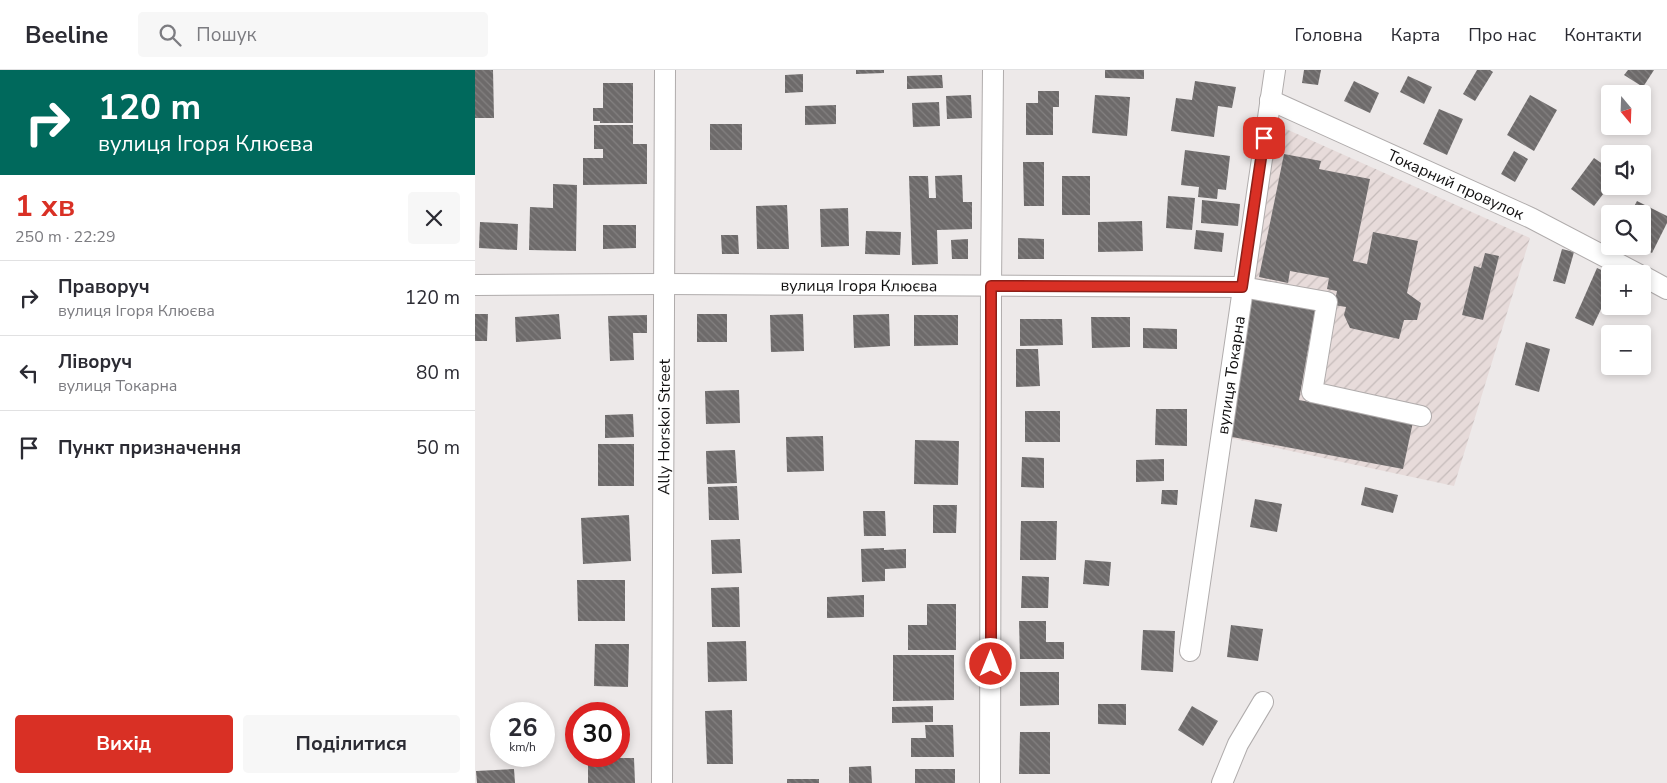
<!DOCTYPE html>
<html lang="uk">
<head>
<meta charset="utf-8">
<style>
  :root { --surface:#fff; --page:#f7f7f7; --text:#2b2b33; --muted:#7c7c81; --line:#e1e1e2; --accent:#d93025 }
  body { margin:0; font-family:"Nunito Sans",sans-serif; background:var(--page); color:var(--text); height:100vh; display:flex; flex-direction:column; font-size:19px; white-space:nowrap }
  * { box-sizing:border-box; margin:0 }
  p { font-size:16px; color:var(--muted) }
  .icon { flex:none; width:28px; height:28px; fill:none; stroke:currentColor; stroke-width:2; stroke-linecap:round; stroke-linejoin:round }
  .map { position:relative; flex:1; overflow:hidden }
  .drawer { display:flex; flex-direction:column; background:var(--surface); width:475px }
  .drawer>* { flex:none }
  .guide { background:#00695c; color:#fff; overflow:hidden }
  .needle { width:32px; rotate:161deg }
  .fabs { position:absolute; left:1126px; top:15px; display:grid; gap:10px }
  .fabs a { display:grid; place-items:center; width:50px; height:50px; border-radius:5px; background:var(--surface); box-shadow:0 2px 8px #0003; font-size:25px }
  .speed { position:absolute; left:15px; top:632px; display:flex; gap:10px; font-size:25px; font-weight:700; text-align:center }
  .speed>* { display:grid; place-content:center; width:65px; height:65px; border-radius:50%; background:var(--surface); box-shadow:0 2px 8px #0003; line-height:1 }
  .speed small { font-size:12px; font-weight:400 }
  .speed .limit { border:8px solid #d22; background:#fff; color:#111 }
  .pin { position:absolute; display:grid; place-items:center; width:42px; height:42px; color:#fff; margin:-21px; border-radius:10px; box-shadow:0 2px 8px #0006 }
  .me { position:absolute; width:55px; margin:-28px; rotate:0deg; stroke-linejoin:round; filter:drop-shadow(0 0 4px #0008) }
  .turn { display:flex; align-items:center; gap:18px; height:105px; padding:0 15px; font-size:22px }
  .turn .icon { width:65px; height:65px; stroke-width:2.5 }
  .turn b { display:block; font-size:35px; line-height:42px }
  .round { display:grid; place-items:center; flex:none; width:52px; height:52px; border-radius:5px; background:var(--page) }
  .summary { display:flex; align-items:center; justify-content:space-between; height:85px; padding:0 15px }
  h1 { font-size:30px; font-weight:700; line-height:38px; color:var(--accent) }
  .action { display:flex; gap:10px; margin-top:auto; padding:10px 15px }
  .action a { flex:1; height:58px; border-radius:5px; background:var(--accent); color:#fff; font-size:20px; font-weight:700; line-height:58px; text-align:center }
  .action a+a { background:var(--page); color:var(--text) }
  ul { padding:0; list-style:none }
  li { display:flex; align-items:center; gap:15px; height:75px; padding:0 15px; border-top:1px solid var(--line) }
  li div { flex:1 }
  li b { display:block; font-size:19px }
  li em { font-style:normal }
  header { display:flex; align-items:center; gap:30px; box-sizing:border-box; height:70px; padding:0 25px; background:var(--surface); border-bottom:1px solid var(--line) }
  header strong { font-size:24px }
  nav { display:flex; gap:28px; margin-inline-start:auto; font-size:18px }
  .search { width:350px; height:45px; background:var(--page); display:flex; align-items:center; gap:12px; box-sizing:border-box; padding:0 18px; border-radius:5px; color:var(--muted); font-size:19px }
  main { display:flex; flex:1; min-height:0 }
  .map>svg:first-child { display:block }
  .industrial { fill:url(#industrial-furrows) }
  .building { fill:url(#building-back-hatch) }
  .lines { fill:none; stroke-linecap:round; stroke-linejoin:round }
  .minor-casing { stroke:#b0acac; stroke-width:22 }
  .minor { stroke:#fff; stroke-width:20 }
  .route-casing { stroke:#8d1f18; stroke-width:12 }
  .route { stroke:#d93025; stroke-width:9 }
  .labels { text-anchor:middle; stroke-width:4; stroke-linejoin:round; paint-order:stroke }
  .street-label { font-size:16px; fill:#121111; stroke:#fff }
</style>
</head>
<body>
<header>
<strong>Beeline</strong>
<div class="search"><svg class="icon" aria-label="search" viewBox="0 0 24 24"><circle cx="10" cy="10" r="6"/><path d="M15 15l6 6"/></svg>Пошук</div>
<nav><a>Головна</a><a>Карта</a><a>Про нас</a><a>Контакти</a></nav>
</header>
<main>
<section class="drawer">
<div class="guide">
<div class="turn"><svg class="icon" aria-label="right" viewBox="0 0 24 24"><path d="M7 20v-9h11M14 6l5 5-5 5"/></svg><div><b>120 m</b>вулиця Ігоря Клюєва</div></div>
</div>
<div class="summary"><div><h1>1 хв</h1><p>250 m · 22:29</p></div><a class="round"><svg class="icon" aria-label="close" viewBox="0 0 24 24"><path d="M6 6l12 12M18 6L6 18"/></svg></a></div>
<ul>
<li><svg class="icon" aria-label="right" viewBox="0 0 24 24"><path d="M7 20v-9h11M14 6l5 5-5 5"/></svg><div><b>Праворуч</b><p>вулиця Ігоря Клюєва</p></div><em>120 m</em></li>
<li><svg class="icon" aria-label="left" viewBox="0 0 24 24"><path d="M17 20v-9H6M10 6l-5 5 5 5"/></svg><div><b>Ліворуч</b><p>вулиця Токарна</p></div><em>80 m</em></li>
<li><svg class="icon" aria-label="arrive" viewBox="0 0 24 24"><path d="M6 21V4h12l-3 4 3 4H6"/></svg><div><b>Пункт призначення</b></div><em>50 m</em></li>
</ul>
<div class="action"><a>Вихід</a><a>Поділитися</a></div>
</section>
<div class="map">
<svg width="1192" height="713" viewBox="0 0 1192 713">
  <defs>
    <pattern id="industrial-furrows" width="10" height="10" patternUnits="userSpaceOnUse" patternTransform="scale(1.25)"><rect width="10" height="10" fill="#e7dbda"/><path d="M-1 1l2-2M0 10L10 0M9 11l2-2" fill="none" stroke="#c5bbba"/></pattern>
    <pattern id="building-back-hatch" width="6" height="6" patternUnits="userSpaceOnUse" patternTransform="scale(1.25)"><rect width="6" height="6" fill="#6d6a6a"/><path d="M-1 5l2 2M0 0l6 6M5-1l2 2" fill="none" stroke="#848181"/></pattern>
  </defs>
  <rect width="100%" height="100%" fill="#ede9e9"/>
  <!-- industrial -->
  <polygon class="industrial" points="802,55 1055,168 979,416 751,367"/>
  <!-- building -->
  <g class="building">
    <polygon points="0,0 18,0 19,48 0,48"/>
    <polygon points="381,0 409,0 409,3 381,4"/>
    <polygon points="630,0 669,0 669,9 630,8"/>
    <polygon points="829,0 846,0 843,15 827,13"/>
    <polygon points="1002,0 1015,0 1018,2 1000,31 988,24"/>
    <polygon points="1153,0 1179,0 1168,17 1149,5"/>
    <polygon points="328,4 328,22 310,23 310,5"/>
    <polygon points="467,5 468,18 432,19 432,6"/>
    <polygon points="933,6 957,17 949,34 925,22"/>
    <polygon points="720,11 761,17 757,38 743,36 739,67 696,61 701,28 717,30"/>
    <polygon points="879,11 904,23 895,43 869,31"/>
    <polygon points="128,13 158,13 158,53 125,53 125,51 118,51 118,38 128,38"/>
    <polygon points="563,21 584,21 584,37 578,37 578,65 551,65 551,33 563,33"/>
    <polygon points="496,25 497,48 472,49 471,26"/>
    <polygon points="620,25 655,27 652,66 617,63"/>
    <polygon points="1055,25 1082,40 1059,81 1032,65"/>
    <polygon points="464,32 465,56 438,57 437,33"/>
    <polygon points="361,35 361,54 330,55 330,36"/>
    <polygon points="964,39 988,49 972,85 948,74"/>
    <rect x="235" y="54" width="32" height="26"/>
    <polygon points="119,55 158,55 158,74 172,74 172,114 108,115 108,88 128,88 128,79 119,79"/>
    <polygon points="710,80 755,86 751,120 743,119 742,129 723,127 724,117 706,115"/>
    <polygon points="1039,81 1053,89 1040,112 1026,104"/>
    <polygon points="809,84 846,91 844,99 895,109 878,191 892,194 898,162 943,171 932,223 946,233 942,250 929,250 924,269 875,258 869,245 871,237 859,235 862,221 852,219 854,208 815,201 813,213 784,207"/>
    <polygon points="1119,88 1135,99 1135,115 1119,136 1096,119"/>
    <polygon points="548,92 569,92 569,136 549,136"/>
    <polygon points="487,105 488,132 497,132 497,159 462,160 463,194 437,195 434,106 453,106 454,128 461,128 460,106"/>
    <rect x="587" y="106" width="28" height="39"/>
    <polygon points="78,114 102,115 101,181 54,180 55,137 78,138"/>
    <polygon points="693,126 720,128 717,160 691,158"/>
    <polygon points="727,130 765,134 763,156 726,153"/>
    <polygon points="1162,131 1192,146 1192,153 1177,183 1164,176 1168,176 1168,144 1155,144"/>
    <polygon points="312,135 314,179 282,179 281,136"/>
    <polygon points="373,138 374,176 346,177 345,139"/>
    <polygon points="667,151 668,181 623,182 623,152"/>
    <polygon points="5,152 43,154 42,180 4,178"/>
    <polygon points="128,155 161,155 161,178 128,179"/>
    <polygon points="721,160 749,163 747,182 719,179"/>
    <polygon points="391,161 426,162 425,185 390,184"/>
    <polygon points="246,165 263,165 264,184 247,184"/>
    <polygon points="543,168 569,169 569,189 543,189"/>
    <polygon points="493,169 493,189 477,189 476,170"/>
    <polygon points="1087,179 1099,182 1090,214 1078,211"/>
    <polygon points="1010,183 1024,186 1008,250 987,245 999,196 1006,198"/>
    <polygon points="1122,198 1135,204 1135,220 1118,256 1100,248"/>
    <polygon points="778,223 841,235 824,330 938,352 928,399 752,366"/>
    <polygon points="0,244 13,244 12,271 0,271"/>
    <polygon points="84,244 86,269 41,272 40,247"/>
    <rect x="222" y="244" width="30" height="28"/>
    <polygon points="328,244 329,281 296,282 295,245"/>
    <polygon points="414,244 415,276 379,278 378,245"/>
    <polygon points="172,245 172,263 158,263 159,290 135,291 133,246"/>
    <polygon points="439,245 483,245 483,275 439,276"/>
    <polygon points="616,247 655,247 655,277 617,278"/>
    <polygon points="545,249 587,249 588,275 545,276"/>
    <polygon points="668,258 702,259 702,279 668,278"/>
    <polygon points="1051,272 1075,279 1064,322 1040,315"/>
    <polygon points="541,279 563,279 565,316 541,317"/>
    <polygon points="264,320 265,353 231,354 230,321"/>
    <polygon points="681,339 712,339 712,376 680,375"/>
    <rect x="550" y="341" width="35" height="31"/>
    <polygon points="158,344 159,367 130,368 130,345"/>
    <polygon points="348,366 349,401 312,402 311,367"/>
    <polygon points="440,370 484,371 483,415 439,414"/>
    <rect x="123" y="374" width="36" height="42"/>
    <polygon points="260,380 262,413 232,414 231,381"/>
    <polygon points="547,387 569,388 569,418 546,417"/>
    <polygon points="689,389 689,411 661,412 661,390"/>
    <polygon points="262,416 264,450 234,450 233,417"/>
    <polygon points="890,417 923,425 918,443 886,435"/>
    <polygon points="687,420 703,420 702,435 686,434"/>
    <polygon points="780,429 807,434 802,462 775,457"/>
    <polygon points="458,435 482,435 481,463 458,463"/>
    <polygon points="388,441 410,441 411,466 389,466"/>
    <polygon points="154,445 156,491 108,494 106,448"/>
    <polygon points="546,451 582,451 581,490 545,490"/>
    <polygon points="265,469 267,503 237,504 236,470"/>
    <polygon points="409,478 409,480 431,479 431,498 410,499 410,511 387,512 386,479"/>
    <polygon points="610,490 636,492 634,516 608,514"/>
    <polygon points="547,506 574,507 573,538 546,538"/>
    <polygon points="102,510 150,510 150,551 103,551"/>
    <polygon points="264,517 265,557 237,557 236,518"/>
    <polygon points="389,525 389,547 352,548 352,527"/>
    <polygon points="452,534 481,534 481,580 433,580 433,555 452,555"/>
    <polygon points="544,551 571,551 571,572 589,572 589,589 545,589"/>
    <polygon points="756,555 788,559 783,591 752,587"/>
    <polygon points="668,560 700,561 698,602 666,600"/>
    <polygon points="271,571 272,611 233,612 232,572"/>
    <polygon points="120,574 154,574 153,617 119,616"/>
    <polygon points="418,585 479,585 479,630 418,631"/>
    <polygon points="545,602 584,602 584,635 545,636"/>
    <polygon points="623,634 651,634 651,655 623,654"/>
    <polygon points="458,636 458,652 417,653 417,637"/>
    <polygon points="717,636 743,651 728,676 703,660"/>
    <polygon points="257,640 258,694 232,694 230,641"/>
    <polygon points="450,655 478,655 479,687 436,687 436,668 451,668"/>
    <polygon points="545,662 575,662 575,704 544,704"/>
    <polygon points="119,686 145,686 145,688 159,688 160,713 113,713 113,689 119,689"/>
    <polygon points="396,696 397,713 374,713 374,697"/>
    <polygon points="39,699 40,713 2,713 1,701"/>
    <rect x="440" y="699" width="40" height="14"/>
    <rect x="312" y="709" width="32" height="4"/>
  </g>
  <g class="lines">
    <defs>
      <g id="minor">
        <path id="s1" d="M795 30 1056 148 1163 204"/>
        <polyline points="1168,206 1192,219"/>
        <path id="s2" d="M0 215 188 214 767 217 852 232 837 322 946 346"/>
        <path id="s3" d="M715 581 800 0"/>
        <path id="s4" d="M187 713 190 0"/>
        <polyline points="515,713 516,216 518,0"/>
        <polyline points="747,713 763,674 788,632"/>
      </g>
    </defs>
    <!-- minor casing -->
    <use href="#minor" class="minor-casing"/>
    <!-- minor -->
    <use href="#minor" class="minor"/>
  </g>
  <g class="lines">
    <defs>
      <polyline id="route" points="516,594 516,216 767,217 789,68"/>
    </defs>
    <!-- route casing -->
    <use href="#route" class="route-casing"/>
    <!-- route -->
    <use href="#route" class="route"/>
  </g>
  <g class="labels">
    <!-- street labels -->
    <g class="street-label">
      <text dy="6" stroke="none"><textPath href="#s1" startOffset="204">Токарний провулок</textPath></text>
      <text dy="6" stroke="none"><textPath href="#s2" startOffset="384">вулиця Ігоря Клюєва</textPath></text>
      <text dy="6" stroke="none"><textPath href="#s3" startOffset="279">вулиця Токарна</textPath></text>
      <text dy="6" stroke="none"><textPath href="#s4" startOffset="356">Ally Horskoi Street</textPath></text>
    </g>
  </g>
</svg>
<div class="fabs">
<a><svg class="needle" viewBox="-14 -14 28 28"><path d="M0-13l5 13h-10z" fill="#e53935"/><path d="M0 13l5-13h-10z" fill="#7c7c81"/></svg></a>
<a><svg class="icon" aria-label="sound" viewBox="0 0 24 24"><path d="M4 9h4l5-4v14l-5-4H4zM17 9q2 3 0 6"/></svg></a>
<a><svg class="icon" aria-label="search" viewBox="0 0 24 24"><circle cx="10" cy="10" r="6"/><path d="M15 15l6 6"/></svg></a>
<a>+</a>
<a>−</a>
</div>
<div class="speed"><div>26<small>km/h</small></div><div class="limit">30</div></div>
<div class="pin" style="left:789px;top:68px;background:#d93025"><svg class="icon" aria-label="arrive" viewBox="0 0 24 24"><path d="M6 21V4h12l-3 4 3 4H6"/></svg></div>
<svg class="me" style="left:516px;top:594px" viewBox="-20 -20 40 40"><circle r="17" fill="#d93025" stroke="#fff" stroke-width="3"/><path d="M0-11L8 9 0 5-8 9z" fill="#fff"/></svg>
</div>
</main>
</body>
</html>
